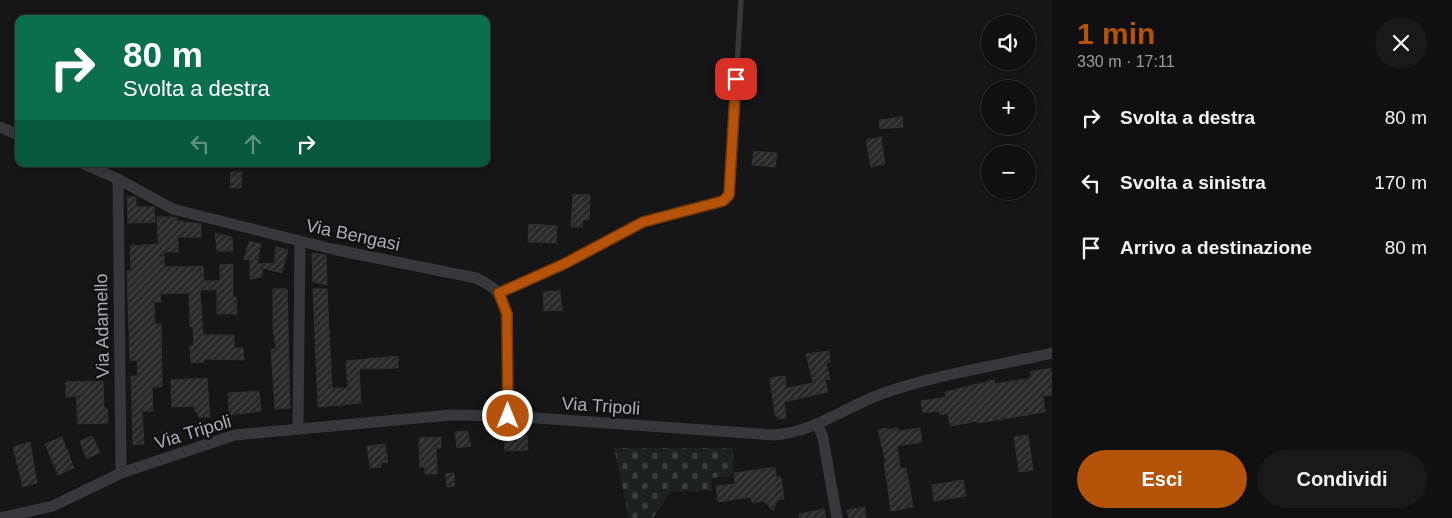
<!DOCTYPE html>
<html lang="it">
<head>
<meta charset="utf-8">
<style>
  :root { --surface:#101012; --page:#19191b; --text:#f1f3f6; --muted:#9c9d9f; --line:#303032; --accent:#b45309 }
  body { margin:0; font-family:Arial,sans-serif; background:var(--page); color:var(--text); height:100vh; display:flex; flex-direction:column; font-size:19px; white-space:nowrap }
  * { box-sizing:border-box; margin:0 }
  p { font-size:16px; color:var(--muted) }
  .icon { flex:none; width:28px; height:28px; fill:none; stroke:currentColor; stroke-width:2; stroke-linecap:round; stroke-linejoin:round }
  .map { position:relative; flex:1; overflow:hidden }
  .sheet { display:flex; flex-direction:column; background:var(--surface); width:400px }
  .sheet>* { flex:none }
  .top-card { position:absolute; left:15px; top:15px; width:475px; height:152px; border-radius:10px; box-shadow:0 2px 8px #0003,0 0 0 1px var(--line); background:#0b6e4f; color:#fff; overflow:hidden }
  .buttons { position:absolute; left:981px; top:15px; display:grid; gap:10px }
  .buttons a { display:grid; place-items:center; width:55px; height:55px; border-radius:50%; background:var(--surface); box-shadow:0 2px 8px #0003,0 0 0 1px var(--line); font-size:25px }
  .pin { position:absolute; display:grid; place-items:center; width:42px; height:42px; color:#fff; margin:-21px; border-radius:10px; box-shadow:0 2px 8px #0006 }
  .me { position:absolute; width:55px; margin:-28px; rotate:0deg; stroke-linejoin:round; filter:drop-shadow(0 0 4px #0008) }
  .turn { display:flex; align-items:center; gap:18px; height:105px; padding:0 25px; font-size:22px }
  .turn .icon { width:65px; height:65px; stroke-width:2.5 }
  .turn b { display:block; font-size:35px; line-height:42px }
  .lanes { display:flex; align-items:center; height:48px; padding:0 25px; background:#0003; justify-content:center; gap:25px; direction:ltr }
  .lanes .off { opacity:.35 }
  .round { display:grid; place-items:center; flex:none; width:52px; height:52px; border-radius:26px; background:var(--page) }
  .headline { display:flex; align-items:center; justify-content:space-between; height:85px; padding:0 25px }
  h1 { font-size:30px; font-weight:600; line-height:38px; color:var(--accent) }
  .action { display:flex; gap:10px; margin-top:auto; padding:10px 25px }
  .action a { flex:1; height:58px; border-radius:30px; background:var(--accent); color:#fff; font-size:20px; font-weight:600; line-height:58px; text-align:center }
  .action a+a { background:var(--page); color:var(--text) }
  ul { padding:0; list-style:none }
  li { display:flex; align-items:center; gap:15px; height:65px; padding:0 25px }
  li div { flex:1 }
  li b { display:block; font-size:19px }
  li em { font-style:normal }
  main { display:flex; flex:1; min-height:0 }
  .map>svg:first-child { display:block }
  .cemetery { fill:url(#cemetery-stones) }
  .building { fill:url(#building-hatch); stroke:#303034 }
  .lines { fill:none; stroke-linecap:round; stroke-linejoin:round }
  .service { stroke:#37383d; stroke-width:5.5 }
  .minor { stroke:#37383d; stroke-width:11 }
  .route-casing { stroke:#753606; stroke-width:12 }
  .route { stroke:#b45309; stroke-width:9 }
  .labels { text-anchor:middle; stroke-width:5; stroke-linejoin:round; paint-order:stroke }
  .street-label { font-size:18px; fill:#a8adb8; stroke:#111113 }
</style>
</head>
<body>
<main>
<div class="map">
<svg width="1052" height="518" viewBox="0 0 1052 518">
  <defs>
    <pattern id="cemetery-stones" width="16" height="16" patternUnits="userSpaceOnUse" patternTransform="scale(1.25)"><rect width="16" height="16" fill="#1c231d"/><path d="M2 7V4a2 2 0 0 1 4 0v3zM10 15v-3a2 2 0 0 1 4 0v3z" fill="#3a403c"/></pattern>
    <pattern id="building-hatch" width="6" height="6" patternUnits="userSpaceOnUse" patternTransform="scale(1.25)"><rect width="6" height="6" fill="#29292c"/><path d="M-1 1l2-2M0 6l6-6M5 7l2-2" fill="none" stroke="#454548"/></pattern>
  </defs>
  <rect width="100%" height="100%" fill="#161618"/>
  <!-- cemetery -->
  <polygon class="cemetery" points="614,448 733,448 734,471 730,476 712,478 712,491 671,491 653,518 629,518"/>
  <!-- building -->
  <g class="building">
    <polygon points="902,117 903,127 880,129 879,120"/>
    <polygon points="881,137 885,164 871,167 866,140"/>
    <polygon points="754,151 777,153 775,167 752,165"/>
    <polygon points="231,172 242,172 241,188 230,188"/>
    <polygon points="573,194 590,195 589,220 583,220 582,227 571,227"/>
    <polygon points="127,197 136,197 136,207 154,207 155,222 128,223"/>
    <polygon points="157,217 172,217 177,218 177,221 201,224 201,237 178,237 178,252 164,252 164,267 203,266 204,281 220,281 220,265 233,264 233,297 236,297 237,314 217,314 217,290 200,290 203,335 234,335 234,348 243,348 244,360 204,359 204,362 191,363 190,346 194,345 193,326 190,327 189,293 160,294 161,302 154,302 155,324 161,324 162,387 152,387 153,411 142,411 144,444 133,445 131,376 138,376 137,360 130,361 127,271 131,271 130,246 158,244"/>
    <polygon points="529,224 557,226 556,243 528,242"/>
    <polygon points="215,233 232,237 233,251 217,251"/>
    <polygon points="249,241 261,244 257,264 274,263 276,247 288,250 282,273 262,268 262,277 250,279 250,259 244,260"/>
    <polygon points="312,253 326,255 327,285 313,282"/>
    <polygon points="273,289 287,289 290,408 275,409 271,349 276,349 273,329"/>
    <polygon points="313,289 327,289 332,388 348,388 346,361 398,356 398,368 359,369 361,403 318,407"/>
    <polygon points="560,291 562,310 544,311 543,292"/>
    <polygon points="829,351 830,362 826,363 830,379 825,380 828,392 784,402 786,418 778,419 777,416 775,416 770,378 785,376 786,388 813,383 806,354"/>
    <polygon points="1052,368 1052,395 1043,396 1045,412 978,423 978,421 950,426 948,413 940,415 940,411 923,413 921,401 946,397 945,392 986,382 994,380 995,384 1031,378 1030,372"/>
    <polygon points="207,378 210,417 199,417 193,406 172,407 171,380"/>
    <polygon points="103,381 104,408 107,408 108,423 78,424 76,396 66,397 66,382"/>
    <polygon points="259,391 261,411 229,415 228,393"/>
    <polygon points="886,428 887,430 898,428 898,431 920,428 922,442 897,446 900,468 906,468 913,507 891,511 884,462 886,462 878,430"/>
    <polygon points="467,431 471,446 457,448 455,432"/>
    <polygon points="527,435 528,450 505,451 504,436"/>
    <polygon points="1028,435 1033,470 1019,472 1014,437"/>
    <polygon points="92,436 100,452 87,459 80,441"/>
    <polygon points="62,437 74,468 58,475 45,444"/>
    <polygon points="441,437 441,448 436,448 437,474 425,474 425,467 420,467 419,438"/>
    <polygon points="30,442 37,483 23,487 13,447"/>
    <polygon points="385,444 388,462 381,463 381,467 370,468 367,446"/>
    <polygon points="775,467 776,477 781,477 784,499 777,500 773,511 764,501 752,503 751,497 718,502 716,486 735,484 734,473"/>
    <polygon points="454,473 455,486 447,487 446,474"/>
    <polygon points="963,480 966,496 934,501 932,485"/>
    <polygon points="865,507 866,518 849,518 847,510"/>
    <polygon points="824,509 826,518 800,518 799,514"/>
  </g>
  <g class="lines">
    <!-- service -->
    <polyline class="service" points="499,293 564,264 643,222 723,201 729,195 730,182 741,0"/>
    <!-- minor -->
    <g class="minor">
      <polyline points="0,127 19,135"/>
      <path d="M84 164 118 179 173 209 332 249 476 278C497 288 500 292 507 314L508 416"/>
      <polyline points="118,179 121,473"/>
      <polyline points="818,425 823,438 837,518"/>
      <polyline points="298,429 300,241"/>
      <path d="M0 518 53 506 121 473 235 435 451 415 508 416 774 435C814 432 844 408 881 394 935 375 995 366 1052 353"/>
    </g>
  </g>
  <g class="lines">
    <defs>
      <polyline id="route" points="508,416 507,314 499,293 564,264 643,222 723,201 729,195 736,79"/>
    </defs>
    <!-- route casing -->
    <use href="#route" class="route-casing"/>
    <!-- route -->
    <use href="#route" class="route"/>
  </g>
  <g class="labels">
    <!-- street labels -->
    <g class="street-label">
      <text transform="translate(353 235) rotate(12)" y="6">Via Bengasi</text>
      <text transform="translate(102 326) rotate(-91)" y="6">Via Adamello</text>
      <text transform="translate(601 406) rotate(4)" y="6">Via Tripoli</text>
      <text transform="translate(193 432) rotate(-17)" y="6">Via Tripoli</text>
    </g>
  </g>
</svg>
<div class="buttons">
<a><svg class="icon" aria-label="sound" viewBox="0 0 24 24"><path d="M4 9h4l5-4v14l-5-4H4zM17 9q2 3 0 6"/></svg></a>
<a>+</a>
<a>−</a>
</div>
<div class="pin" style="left:736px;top:79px;background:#d93025"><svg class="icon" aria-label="arrive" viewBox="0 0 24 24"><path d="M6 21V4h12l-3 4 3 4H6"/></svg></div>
<svg class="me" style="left:508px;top:416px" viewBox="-20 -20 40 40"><circle r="17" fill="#b45309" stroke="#fff" stroke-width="3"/><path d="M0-11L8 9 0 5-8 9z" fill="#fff"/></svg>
<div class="top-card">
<div class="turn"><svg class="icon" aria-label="right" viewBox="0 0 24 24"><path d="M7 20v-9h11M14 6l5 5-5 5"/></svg><div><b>80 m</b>Svolta a destra</div></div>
<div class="lanes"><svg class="icon off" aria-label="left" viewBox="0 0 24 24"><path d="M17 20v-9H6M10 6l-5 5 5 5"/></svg><svg class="icon off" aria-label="ahead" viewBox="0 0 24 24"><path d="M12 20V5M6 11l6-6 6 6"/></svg><svg class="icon" aria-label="right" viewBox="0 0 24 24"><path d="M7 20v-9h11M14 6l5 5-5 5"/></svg></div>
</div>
</div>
<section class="sheet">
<div class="headline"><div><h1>1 min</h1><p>330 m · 17:11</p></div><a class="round"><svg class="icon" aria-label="close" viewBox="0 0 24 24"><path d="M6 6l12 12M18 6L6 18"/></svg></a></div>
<ul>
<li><svg class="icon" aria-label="right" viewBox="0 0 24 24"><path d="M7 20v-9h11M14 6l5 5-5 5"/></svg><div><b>Svolta a destra</b></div><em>80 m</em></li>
<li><svg class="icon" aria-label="left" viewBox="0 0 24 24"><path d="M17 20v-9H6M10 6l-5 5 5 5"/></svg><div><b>Svolta a sinistra</b></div><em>170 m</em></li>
<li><svg class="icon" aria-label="arrive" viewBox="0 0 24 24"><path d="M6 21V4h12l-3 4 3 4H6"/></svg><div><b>Arrivo a destinazione</b></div><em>80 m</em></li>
</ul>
<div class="action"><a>Esci</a><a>Condividi</a></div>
</section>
</main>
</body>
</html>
